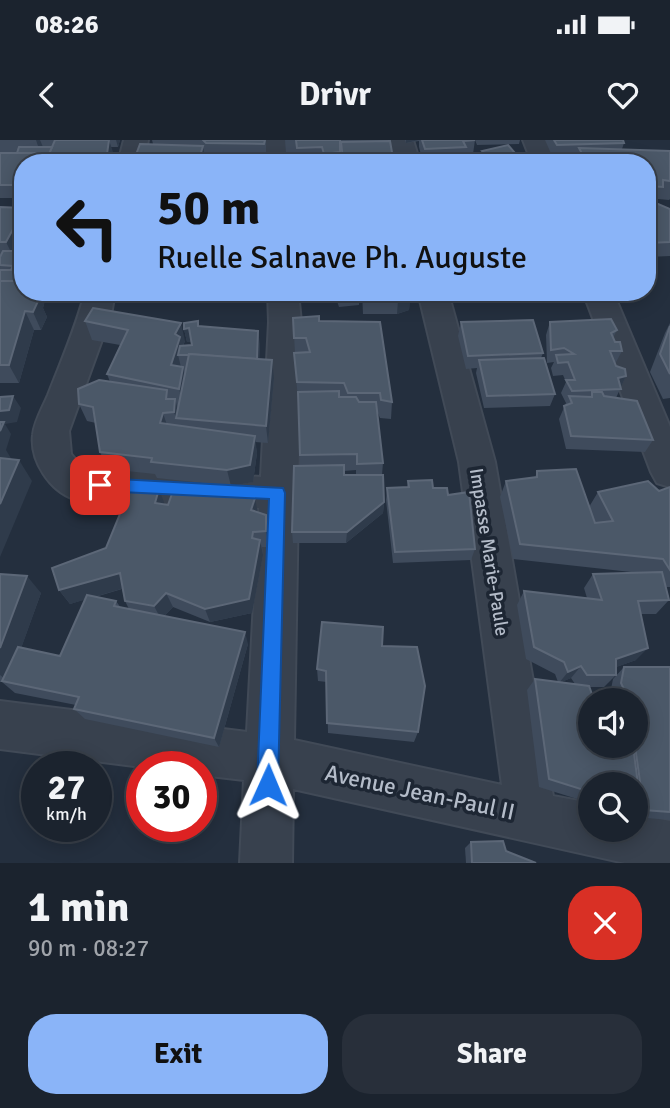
<!DOCTYPE html>
<html lang="en">
<head>
<meta charset="utf-8">
<style>
  :root { --surface:#1b232e; --page:#282f3a; --text:#f1f3f6; --muted:#a0a4aa; --line:#39404a; --accent:#8ab4f8 }
  body { margin:0; font-family:Signika,sans-serif; background:var(--page); color:var(--text); height:100vh; display:flex; flex-direction:column; font-size:26px; white-space:nowrap }
  * { box-sizing:border-box; margin:0 }
  p { font-size:23px; color:var(--muted) }
  .icon { flex:none; width:38px; height:38px; fill:none; stroke:currentColor; stroke-width:2; stroke-linecap:round; stroke-linejoin:round }
  .map { position:relative; height:723px; overflow:hidden }
  .panel { display:flex; flex-direction:column; background:var(--surface); flex:1 }
  .panel>* { flex:none }
  .guide { position:absolute; left:14px; top:14px; width:642px; height:147px; border-radius:28px; box-shadow:0 4px 18px #0003,0 0 0 2px var(--line); background:#8ab4f8; color:#111; overflow:hidden }
  .buttons { position:absolute; left:578px; top:548px; display:grid; gap:14px }
  .buttons a { display:grid; place-items:center; width:70px; height:70px; border-radius:50%; background:var(--surface); box-shadow:0 4px 18px #0003,0 0 0 2px var(--line); font-size:35px }
  .speed { position:absolute; left:21px; top:611px; display:flex; gap:14px; font-size:35px; font-weight:700; text-align:center }
  .speed>* { display:grid; place-content:center; width:91px; height:91px; border-radius:50%; background:var(--surface); box-shadow:0 4px 18px #0003,0 0 0 2px var(--line); line-height:1 }
  .speed small { font-size:18px; font-weight:400 }
  .speed .limit { border:10px solid #d22; background:#fff; color:#111 }
  .pin { position:absolute; display:grid; place-items:center; width:60px; height:60px; color:#fff; margin:-30px; border-radius:14px; box-shadow:0 4px 10px #0006 }
  .me { position:absolute; width:77px; margin:-38px; rotate:1deg; stroke-linejoin:round; filter:drop-shadow(0 0 5px #0008) }
  .turn { display:flex; align-items:center; gap:24px; height:147px; padding:0 28px; font-size:32px }
  .turn .icon { width:91px; height:91px; stroke-width:2.5 }
  .turn b { display:block; font-size:49px; line-height:60px }
  .round { display:grid; place-items:center; flex:none; width:74px; height:74px; border-radius:28px; background:var(--page) }
  .head { display:flex; align-items:center; justify-content:space-between; height:119px; padding:0 28px }
  h1 { font-size:42px; font-weight:800; line-height:52px }
  .button { display:flex; gap:14px; margin-top:auto; padding:14px 28px }
  .button a { flex:1; height:80px; border-radius:28px; background:var(--accent); color:#111; font-size:28px; font-weight:800; line-height:80px; text-align:center }
  .button a+a { background:var(--page); color:var(--text) }
  .status { display:flex; justify-content:space-between; align-items:center; height:49px; padding:0 35px; background:var(--surface); direction:ltr }
  .status svg { height:19px; fill:currentColor }
  header { display:flex; justify-content:space-between; align-items:center; height:91px; padding:0 28px; background:var(--surface); font-size:32px; font-weight:800 }
  .map>svg:first-child { display:block }
  .lines { fill:none; stroke-linecap:round; stroke-linejoin:round }
  .minor-casing { stroke:#414a57; stroke-width:4 }
  .minor { fill:#38414e; fill-rule:evenodd }
  .wall { fill:#3f4b5c; fill-rule:evenodd }
  .shaded-wall { fill:#2f3b4b }
  .building { fill:#4b5868; stroke:#5c6777; stroke-width:2 }
  .route { fill:#1a73e8; stroke:#114b97; stroke-width:2 }
  .labels { text-anchor:middle; stroke-width:7; stroke-linejoin:round; paint-order:stroke }
  .street-label { font-size:19px; fill:#b4bcc9; stroke:#1d2633 }
  .near-street-label { font-size:23px; fill:#b4bcc9; stroke:#1d2633 }
</style>
</head>
<body>
<div class="status"><b>08:26</b><svg viewBox="0 0 49 12"><path d="M0 12V9h3v3zM5 12V6h3v6zM10 12V3h3v9zM15 12V0h3v12zM26 1h20v11H26zM47 4h2v5h-2z"/></svg></div>
<header><svg class="icon" aria-label="back" viewBox="0 0 24 24"><path d="M15 5l-7 7 7 7"/></svg>Drivr<svg class="icon" aria-label="heart" viewBox="0 0 24 24"><path d="M12 20l-8-8c-3-5 5-10 8-4 3-6 11-1 8 4z"/></svg></header>
<div class="map">
<svg width="670" height="723" viewBox="0 0 670 723">
  <rect width="100%" height="100%" fill="#242f3e"/>
  <g class="lines">
    <defs>
      <g id="minor">
        <polygon points="124,0 148,0 144,23 118,23"/>
        <polygon points="265,0 289,0 290,23 264,23"/>
        <polygon points="389,0 413,0 420,23 394,23"/>
        <polygon points="523,0 547,0 558,23 532,23"/>
        <path d="M85 152H115L111 175 69 291 71 314 82 327 261 337 269 182 268 152H298L301 182 294 600 502 645 459 322 418 152H448L495 322 553 656 590 663V690H635V674L670 681V723H625L293 649 292 723H240L244 640 201 635V626L142 627 0 609V561L247 592 259 368 74 359C50 351 30 321 33 295 34 282 43 267 48 255 61 221 76 188 85 152Z"/>
        <polygon points="583,152 613,152 670,287 670,347 657,343 651,332"/>
      </g>
    </defs>
    <!-- minor casing -->
    <use href="#minor" class="minor-casing"/>
    <!-- minor -->
    <use href="#minor" class="minor"/>
  </g>
  <!-- wall -->
  <g class="wall">
    <polygon points="0,0 120,0 118,7 111,7 112,14 115,14 117,23 23,23 23,58 0,58 0,13 17,12 0,12"/>
    <polygon points="152,0 266,0 266,18 208,16 204,12 201,23 127,23 134,20 153,4"/>
    <polygon points="285,0 387,0 393,18 393,23 342,23 341,13 340,23 298,23 297,14 286,13"/>
    <polygon points="405,0 475,0 473,14 465,14 464,21 423,23 419,7 419,1 406,3"/>
    <polygon points="475,0 520,0 519,4 477,5"/>
    <polygon points="545,0 623,0 624,3 622,9 670,11 670,59 669,60 658,59 657,64 670,69 670,116 648,117 648,68 650,65 648,65 648,23 574,23 576,18 553,18"/>
    <polygon points="482,11 515,13 514,20 500,23 485,23 481,18"/>
    <polygon points="0,67 23,71 23,105 19,111 23,152 42,152 45,160 43,168 47,177 41,190 34,190 19,243 0,243"/>
    <polygon points="295,152 360,152 359,165 339,167 336,158 296,159"/>
    <polygon points="362,152 410,152 409,170 397,174 363,174"/>
    <path d="M293 178 320 181 392 262 391 279 380 278 377 271 383 323 382 335 384 362 383 373 346 403H293L292 392 300 326 298 260 294 213H295ZM356 330V335H344V331Z"/>
    <polygon points="85,181 185,201 183,206 192,205 191,202 187,202 184,189 198,181 199,186 260,204 259,219 274,238 268,303 255,302 257,313 253,342 231,346 157,338 155,334 108,329 100,312 96,283 87,281 79,264 110,242 107,234 120,205 92,200"/>
    <polygon points="461,182 543,213 541,218 555,254 550,266 484,268 476,233 477,228 466,229 458,196"/>
    <polygon points="550,182 617,190 613,198 615,202 622,211 615,224 626,236 616,258 653,300 645,312 566,309 559,279 566,263 561,253 566,242 563,235 553,236 551,228 554,222 547,223 546,195"/>
    <polygon points="670,183 670,258 663,259 650,232 665,193"/>
    <path d="M537 331 589 367 598 352 659 351 670 347V447H665L669 460 656 474H641L636 520 616 527V535L604 547H589L593 557H611L610 554 613 539 624 527H670V680L635 677V644H590V663L539 647 527 550 535 539 558 542 555 534 526 519 517 465 524 451 587 458 584 448 593 434 640 433 513 419 500 357 506 341 535 338ZM571 538 575 544 561 542ZM590 560H635V606H590Z"/>
    <polygon points="408,341 433,348 448,355 475,409 471,420 393,423 386,360 387,348 407,347"/>
    <path d="M165 365 258 372 266 375 269 390V407H262L263 415 252 473 210 482 173 467 164 476 248 504 219 607 85 579 74 569 76 565 15 553 2 542H0V434L41 453 21 508 60 516 86 459 70 464 59 450 106 408ZM122 449 125 461 129 469 121 468 116 461 95 457Z"/>
    <polygon points="382,506 418,592 414,602 328,593 327,542 318,541 317,529"/>
    <polygon points="471,702 506,711 536,723 466,723 465,708"/>
  </g>
  <!-- shaded-wall -->
  <g class="shaded-wall">
    <polygon points="36,0 40,0 43,7 40,12"/>
    <polygon points="109,0 113,12 111,23 107,15"/>
    <polygon points="116,0 120,0 118,7"/>
    <polygon points="406,0 419,0 406,3"/>
    <polygon points="203,6 204,13 201,23 198,23"/>
    <polygon points="35,13 39,23 30,23"/>
    <polygon points="515,13 514,20 500,23 488,23 489,18"/>
    <polygon points="115,14 117,23 112,23"/>
    <polygon points="23,39 23,52 20,45"/>
    <polygon points="23,71 23,105 15,120 6,102"/>
    <polygon points="29,152 42,152 45,160 43,168 47,177 41,190 33,172"/>
    <polygon points="411,157 409,170 397,174 398,161"/>
    <polygon points="25,171 34,190 19,243 9,225"/>
    <polygon points="181,183 185,201 178,215 181,227 171,225 175,194"/>
    <polygon points="189,188 192,202 187,202 184,189"/>
    <polygon points="258,191 260,204 259,232 257,219"/>
    <polygon points="272,220 274,238 268,303 266,286"/>
    <polygon points="183,227 188,245 184,266 179,249"/>
    <polygon points="626,236 620,249 618,238"/>
    <polygon points="13,256 21,268 17,282 5,284 11,294 6,310 15,325 0,322 0,271"/>
    <polygon points="175,259 180,276 176,278 174,272"/>
    <polygon points="163,273 169,291 160,283"/>
    <polygon points="255,296 257,313 253,342 231,346 227,330"/>
    <polygon points="19,320 32,341 0,417 0,364"/>
    <polygon points="159,349 165,365 155,363"/>
    <polygon points="255,358 258,374 251,370"/>
    <polygon points="384,362 383,373 346,403 347,392"/>
    <polygon points="266,375 269,390 269,407 266,391"/>
    <polygon points="260,400 263,415 252,473 210,482 205,469"/>
    <polygon points="120,433 128,447 70,464 59,450"/>
    <polygon points="27,436 41,453 9,542 0,535 0,508"/>
    <polygon points="166,453 173,467 161,479 154,466"/>
    <polygon points="245,492 248,504 219,607 214,598"/>
    <polygon points="648,508 636,520 605,531 616,519"/>
    <polygon points="581,526 571,538 559,543 568,532"/>
  </g>
  <!-- building -->
  <g class="building">
    <polygon points="55,0 109,0 107,14 49,14"/>
    <polygon points="203,0 265,0 264,4 206,3"/>
    <polygon points="296,0 340,0 340,12 324,14 322,7 297,8"/>
    <polygon points="422,0 475,0 463,1 466,7 425,9"/>
    <polygon points="554,0 623,0 624,3 557,5"/>
    <polygon points="390,1 393,18 343,19 341,2"/>
    <polygon points="140,4 203,6 198,23 189,23 134,20"/>
    <polygon points="508,5 515,13 489,18 482,11"/>
    <polygon points="19,7 52,7 49,14 42,14 40,18 37,18 35,13 17,13"/>
    <polygon points="579,8 670,11 670,41 663,40 663,47 649,46 650,51 648,51 648,23 587,23"/>
    <polygon points="0,13 35,13 30,23 23,23 23,39 20,45 0,45"/>
    <polygon points="42,14 115,14 112,23 38,23"/>
    <polygon points="128,20 189,23 127,23"/>
    <polygon points="651,61 670,69 670,102 648,103 648,68 649,68"/>
    <polygon points="0,67 23,68 23,71 6,102 0,102"/>
    <polygon points="3,111 23,111 23,141 0,141 0,130 11,130 13,126 0,125 0,117"/>
    <polygon points="0,141 23,141 23,152 33,152 31,158 39,159 33,172 25,171 9,225 0,225"/>
    <polygon points="363,152 410,152 411,157 398,161 364,161"/>
    <polygon points="93,168 181,183 175,194 180,197 171,225 183,227 179,249 107,234 128,190 85,181"/>
    <polygon points="319,176 319,181 380,182 392,262 381,260 380,253 348,253 344,243 297,242 294,213 310,212 306,198 294,198 293,178"/>
    <polygon points="611,179 617,190 611,193 615,202 620,202 622,211 610,211 616,226 625,229 626,236 618,238 621,249 572,251 566,240 575,240 568,222 558,223 556,215 574,214 564,208 551,210 550,182"/>
    <polygon points="533,180 543,213 468,216 461,182"/>
    <polygon points="198,181 198,186 258,191 257,219 189,214 188,215 178,215 180,206 192,205 189,188 184,189 184,183"/>
    <polygon points="670,186 670,234 660,214"/>
    <polygon points="189,214 272,220 266,286 176,278"/>
    <polygon points="544,218 555,254 487,256 479,220"/>
    <polygon points="99,240 167,250 166,259 175,259 174,272 163,273 160,283 255,296 250,325 227,330 151,322 152,318 100,312 93,267 79,264 78,249"/>
    <polygon points="339,251 339,257 356,257 359,262 376,262 383,323 357,324 357,314 300,315 298,252"/>
    <polygon points="592,252 602,252 604,256 637,261 653,300 571,296 564,266 572,263 569,256 592,257"/>
    <polygon points="13,256 9,270 0,271 0,257"/>
    <polygon points="0,282 4,282 0,291"/>
    <polygon points="0,318 19,320 0,364"/>
    <polygon points="344,325 344,335 383,335 384,362 347,392 292,392 294,326"/>
    <polygon points="576,329 595,383 613,381 598,352 648,341 659,351 670,347 670,430 663,419 520,404 506,341 537,337 537,331"/>
    <polygon points="432,340 433,348 447,348 448,355 469,352 475,409 395,412 387,348 409,347 408,341"/>
    <polygon points="131,347 159,349 155,363 168,365 173,351 255,358 251,370 266,375 266,391 253,392 252,398 260,400 249,459 205,469 166,453 154,466 125,461 120,433 59,450 52,428 106,408"/>
    <polygon points="662,432 669,460 638,461 648,508 616,519 616,535 587,535 581,526 568,532 564,522 534,507 524,451 602,460 593,434"/>
    <polygon points="0,434 27,436 0,508"/>
    <polygon points="87,455 116,461 114,466 245,492 214,598 74,569 79,557 2,541 18,507 60,516"/>
    <polygon points="322,482 383,487 382,506 417,507 425,546 418,592 327,583 326,531 317,529"/>
    <polygon points="624,527 670,527 670,672 644,670 635,606 635,560 629,560 621,543"/>
    <polygon points="535,539 589,546 593,557 626,557 627,560 590,560 590,606 633,606 641,667 635,665 635,644 590,644 590,652 549,639"/>
    <polygon points="503,701 506,711 536,723 472,723 471,702"/>
  </g>
  <!-- route -->
  <polygon class="route" points="100,338 283,348 285,353 278,645 275,652 268,655 260,652 257,645 269,359 100,351 92,345"/>
  <g class="labels">
    <!-- street labels -->
    <g class="street-label">
      <text transform="translate(490 412) rotate(81)" y="7">Impasse Marie-Paule</text>
    </g>
    <!-- near-street labels -->
    <g class="near-street-label">
      <text transform="translate(420 652) rotate(12)" y="8">Avenue Jean-Paul II</text>
    </g>
  </g>
</svg>
<div class="buttons">
<a><svg class="icon" aria-label="sound" viewBox="0 0 24 24"><path d="M4 9h4l5-4v14l-5-4H4zM17 9q2 3 0 6"/></svg></a>
<a><svg class="icon" aria-label="search" viewBox="0 0 24 24"><circle cx="10" cy="10" r="6"/><path d="M15 15l6 6"/></svg></a>
</div>
<div class="speed"><div>27<small>km/h</small></div><div class="limit">30</div></div>
<div class="pin" style="left:100px;top:345px;background:#d93025"><svg class="icon" aria-label="arrive" viewBox="0 0 24 24"><path d="M6 21V4h12l-3 4 3 4H6"/></svg></div>
<svg class="me" style="left:268px;top:645px" viewBox="-20 -20 40 40"><path d="M0-17L14 15 0 8-14 15z" fill="#1a73e8" stroke="#fff" stroke-width="4"/></svg>
<div class="guide">
<div class="turn"><svg class="icon" aria-label="left" viewBox="0 0 24 24"><path d="M17 20v-9H6M10 6l-5 5 5 5"/></svg><div><b>50 m</b>Ruelle Salnave Ph. Auguste</div></div>
</div>
</div>
<section class="panel">
<div class="head"><div><h1>1 min</h1><p>90 m · 08:27</p></div><a class="round" style="background:#d93025;color:#fff"><svg class="icon" aria-label="close" viewBox="0 0 24 24"><path d="M6 6l12 12M18 6L6 18"/></svg></a></div>
<div class="button"><a>Exit</a><a>Share</a></div>
</section>
</body>
</html>
